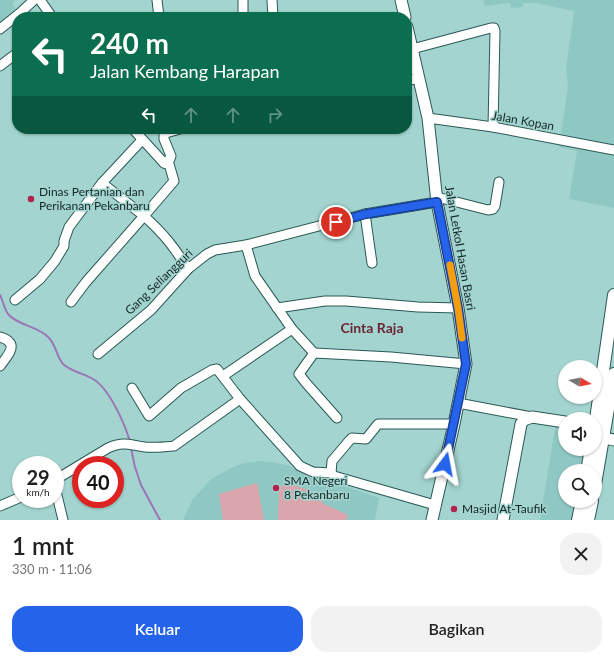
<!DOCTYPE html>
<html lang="id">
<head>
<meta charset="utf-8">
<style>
  :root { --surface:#fff; --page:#f2f2f2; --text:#222; --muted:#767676; --accent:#2563eb }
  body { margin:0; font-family:Lato,sans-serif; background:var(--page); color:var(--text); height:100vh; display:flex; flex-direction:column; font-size:15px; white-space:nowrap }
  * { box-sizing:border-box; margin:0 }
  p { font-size:13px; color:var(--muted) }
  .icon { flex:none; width:22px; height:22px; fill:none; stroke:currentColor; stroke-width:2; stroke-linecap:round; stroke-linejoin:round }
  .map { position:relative; height:520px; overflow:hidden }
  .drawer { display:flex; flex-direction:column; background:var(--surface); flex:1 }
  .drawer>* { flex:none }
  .hud { position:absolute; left:12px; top:12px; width:400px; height:122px; border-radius:16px; box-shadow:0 1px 3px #0004; background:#0b6e4f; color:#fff; overflow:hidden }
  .needle { width:26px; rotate:99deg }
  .tools { position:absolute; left:558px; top:360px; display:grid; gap:8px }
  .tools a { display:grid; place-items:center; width:44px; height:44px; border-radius:50%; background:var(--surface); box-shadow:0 1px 3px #0004; font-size:20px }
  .speed { position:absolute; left:12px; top:456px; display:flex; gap:8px; font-size:20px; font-weight:700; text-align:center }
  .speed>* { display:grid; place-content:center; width:52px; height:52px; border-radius:50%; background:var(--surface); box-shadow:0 1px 3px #0004; line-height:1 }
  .speed small { font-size:10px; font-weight:400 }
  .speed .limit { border:6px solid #d22; background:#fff; color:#111 }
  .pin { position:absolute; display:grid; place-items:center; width:34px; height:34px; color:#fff; margin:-17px; border:2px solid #fff; border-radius:50%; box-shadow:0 1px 4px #0007 }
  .me { position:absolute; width:44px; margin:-22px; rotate:13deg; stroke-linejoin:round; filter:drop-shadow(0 0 3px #0008) }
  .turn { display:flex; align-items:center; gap:14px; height:84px; padding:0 12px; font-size:18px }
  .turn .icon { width:52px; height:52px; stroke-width:2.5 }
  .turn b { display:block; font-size:28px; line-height:34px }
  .lanes { display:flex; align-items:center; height:38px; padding:0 12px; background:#0003; justify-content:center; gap:20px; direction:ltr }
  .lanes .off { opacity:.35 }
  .round { display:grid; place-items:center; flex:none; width:42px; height:42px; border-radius:16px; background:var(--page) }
  .headline { display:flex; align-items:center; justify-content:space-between; height:68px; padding:0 12px }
  h1 { font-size:24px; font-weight:600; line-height:30px }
  .button { display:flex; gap:8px; margin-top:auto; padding:8px 12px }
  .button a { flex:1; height:46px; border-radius:16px; background:var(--accent); color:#fff; font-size:16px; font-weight:600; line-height:46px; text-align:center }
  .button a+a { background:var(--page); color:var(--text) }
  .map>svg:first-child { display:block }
  .built { fill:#8fc8c3 }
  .green { fill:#daa5ac }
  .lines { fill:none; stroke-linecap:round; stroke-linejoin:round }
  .stream { stroke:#9a76b6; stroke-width:2 }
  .minor-casing { stroke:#2a5955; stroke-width:11 }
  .tertiary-casing { stroke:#2a5955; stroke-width:13 }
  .secondary-casing { stroke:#2a5955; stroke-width:14 }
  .minor { stroke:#fff; stroke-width:9 }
  .tertiary { stroke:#fff; stroke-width:11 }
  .secondary { stroke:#fff; stroke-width:12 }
  .route-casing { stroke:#184099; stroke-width:10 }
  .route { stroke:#2563eb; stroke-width:7 }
  .slow { stroke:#f59e0b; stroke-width:7 }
  .poi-dot { fill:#b3224e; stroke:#a3d4cf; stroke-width:1.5 }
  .labels { text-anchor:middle; stroke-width:3; stroke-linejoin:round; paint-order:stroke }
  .street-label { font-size:12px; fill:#132725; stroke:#a3d4cf }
  .poi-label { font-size:12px; fill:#132725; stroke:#a3d4cf; text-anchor:start }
  .quarter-label { font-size:14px; font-weight:bold; fill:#6a2535; stroke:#a3d4cf }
</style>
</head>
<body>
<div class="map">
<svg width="614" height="520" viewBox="0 0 614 520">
  <rect width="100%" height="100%" fill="#a3d4cf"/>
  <!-- built -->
  <g class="built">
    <polygon points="0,0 16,0 12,3 18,14 0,28"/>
    <polygon points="484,0 614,0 614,208 569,199 577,151 559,147 568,86 566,68 574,11 536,3 523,3 523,7 511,8 510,3 484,6"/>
    <polygon points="556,422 565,423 565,449 588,449 584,471 565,471 565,501 579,501 575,520 540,520"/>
    <polygon points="262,461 272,462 290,466 313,479 333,482 379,498 375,520 183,520 193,499 211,479 235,466 244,463"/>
  </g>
  <!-- green -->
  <g class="green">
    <polygon points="257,483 264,520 223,520 219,494"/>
    <polygon points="286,484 297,486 322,495 322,503 348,515 346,520 278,520 279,490 282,485"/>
  </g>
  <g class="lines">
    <!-- stream -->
    <g class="stream">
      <path d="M0 295C3 301 4 308 8 314 18 326 38 326 48 337 56 344 56 356 63 364 72 372 83 373 93 379 109 388 125 424 130 442"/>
      <polyline points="131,448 135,467 141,485 160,520"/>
    </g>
    <defs>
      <g id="minor">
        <polyline points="40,0 52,17"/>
        <polyline points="157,0 159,17"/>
        <polyline points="243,0 243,17"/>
        <polyline points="272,0 273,17"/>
        <polyline points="0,29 20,13 34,0"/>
        <polyline points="412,49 491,28 494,28 495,31 493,127"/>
        <polyline points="0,66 17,53"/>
        <polyline points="407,81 419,78"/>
        <polyline points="428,118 493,127 614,150"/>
        <path d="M133 129 164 163 169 164 174 181 144 216C164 234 174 247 188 269"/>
        <polyline points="164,163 170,159 171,156 164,139 164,135 166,133 180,129"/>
        <polyline points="102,183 142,140"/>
        <polyline points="437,197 488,210 493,209 495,206 499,182"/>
        <polyline points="365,214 372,263"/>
        <polyline points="246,245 255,276 292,329 314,353"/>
        <polyline points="15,300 40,279 55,261 64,246 64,241 69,227 102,183 144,216 86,282 71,302"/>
        <polyline points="277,308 325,301 346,301 418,307 458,308"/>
        <path d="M0 337C3 338 7 339 9 342 16 348 4 360 0 366"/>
        <polyline points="314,353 391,357 466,364"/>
        <polyline points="314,353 299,374 306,383 337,418"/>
        <polyline points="98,354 151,310 188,269 207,254 215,250 246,245 365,214 437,202"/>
        <polyline points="223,376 292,329"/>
        <polyline points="132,388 149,416 181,388 212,370 217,369 240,399 300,466 313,472 331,473 334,476 341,478 435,505"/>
        <polyline points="458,403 532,417"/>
        <polyline points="331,473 332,461 349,441 352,438 366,439 378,424 454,424"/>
        <path d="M55 480 108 448C124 441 129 445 145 447 155 448 164 447 174 446L240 399"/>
        <polyline points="55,487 63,520"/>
        <polyline points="0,506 21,497"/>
      </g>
      <g id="tertiary">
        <polyline points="401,0 405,17"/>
        <polyline points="407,27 428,118 437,202 458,308 466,364 454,424 432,520"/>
        <polyline points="595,436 614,440"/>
        <polyline points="503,520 521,424 524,420 532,417 565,422"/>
      </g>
      <g id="secondary">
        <polyline points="595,426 614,295"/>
        <polyline points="587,471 591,449"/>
        <polyline points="595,484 614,374"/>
        <polyline points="578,520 582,501"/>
        <polyline points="588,520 592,501"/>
      </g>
    </defs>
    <!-- minor casing -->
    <use href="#minor" class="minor-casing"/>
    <!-- tertiary casing -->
    <use href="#tertiary" class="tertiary-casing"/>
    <!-- secondary casing -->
    <use href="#secondary" class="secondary-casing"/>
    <!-- minor -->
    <use href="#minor" class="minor"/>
    <!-- tertiary -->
    <use href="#tertiary" class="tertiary"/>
    <!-- secondary -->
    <use href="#secondary" class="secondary"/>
  </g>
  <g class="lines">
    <defs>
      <polyline id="route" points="336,222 366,214 437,202 458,308 466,364 445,464"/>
    </defs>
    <!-- route casing -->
    <use href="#route" class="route-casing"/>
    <!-- route -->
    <use href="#route" class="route"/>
    <!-- slow -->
    <polyline class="slow" points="450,265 458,308 462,338"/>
  </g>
  <!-- markers -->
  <g class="poi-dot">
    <circle cx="31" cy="199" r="4"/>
    <circle cx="276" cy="488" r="4"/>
    <circle cx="454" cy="509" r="4"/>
  </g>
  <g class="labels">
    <!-- street labels -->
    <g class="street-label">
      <text transform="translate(523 121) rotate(10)" y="4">Jalan Kopan</text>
      <text transform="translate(460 248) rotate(80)" y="4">Jalan Letkol Hasan Basri</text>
      <text transform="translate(159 282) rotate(-44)" y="4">Gang Seliangguri</text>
    </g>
    <!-- poi labels -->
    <g class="poi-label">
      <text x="39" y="196">Dinas Pertanian dan<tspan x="39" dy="14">Perikanan Pekanbaru</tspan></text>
      <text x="284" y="485">SMA Negeri<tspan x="284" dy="14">8 Pekanbaru</tspan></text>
      <text x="462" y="513">Masjid At-Taufik</text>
    </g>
    <!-- quarter labels -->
    <g class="quarter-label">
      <text x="372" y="333">Cinta Raja</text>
    </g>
  </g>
</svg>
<div class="tools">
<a><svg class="needle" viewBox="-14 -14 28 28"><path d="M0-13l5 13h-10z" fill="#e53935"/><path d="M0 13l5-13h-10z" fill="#767676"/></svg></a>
<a><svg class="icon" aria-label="sound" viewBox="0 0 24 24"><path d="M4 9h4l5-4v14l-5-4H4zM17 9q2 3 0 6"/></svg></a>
<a><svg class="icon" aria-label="search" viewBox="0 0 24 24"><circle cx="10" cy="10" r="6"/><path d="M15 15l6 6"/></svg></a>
</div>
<div class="speed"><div>29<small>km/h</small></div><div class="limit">40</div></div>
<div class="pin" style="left:336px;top:222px;background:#d93025"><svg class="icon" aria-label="arrive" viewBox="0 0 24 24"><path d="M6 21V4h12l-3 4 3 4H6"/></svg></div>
<svg class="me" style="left:445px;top:464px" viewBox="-20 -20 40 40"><path d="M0-17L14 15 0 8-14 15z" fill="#2563eb" stroke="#fff" stroke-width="4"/></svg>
<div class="hud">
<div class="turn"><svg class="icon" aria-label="left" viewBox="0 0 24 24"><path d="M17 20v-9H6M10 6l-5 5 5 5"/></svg><div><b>240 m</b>Jalan Kembang Harapan</div></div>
<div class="lanes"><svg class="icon" aria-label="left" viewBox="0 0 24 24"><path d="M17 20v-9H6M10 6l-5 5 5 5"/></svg><svg class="icon off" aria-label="ahead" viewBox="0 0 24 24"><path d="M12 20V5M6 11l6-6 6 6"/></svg><svg class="icon off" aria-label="ahead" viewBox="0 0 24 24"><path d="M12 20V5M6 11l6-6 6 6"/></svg><svg class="icon off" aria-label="right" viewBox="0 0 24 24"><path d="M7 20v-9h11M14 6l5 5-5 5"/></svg></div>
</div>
</div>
<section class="drawer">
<div class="headline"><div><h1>1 mnt</h1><p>330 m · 11:06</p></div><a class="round"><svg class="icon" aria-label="close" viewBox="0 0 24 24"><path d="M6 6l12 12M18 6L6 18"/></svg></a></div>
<div class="button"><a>Keluar</a><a>Bagikan</a></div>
</section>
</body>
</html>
